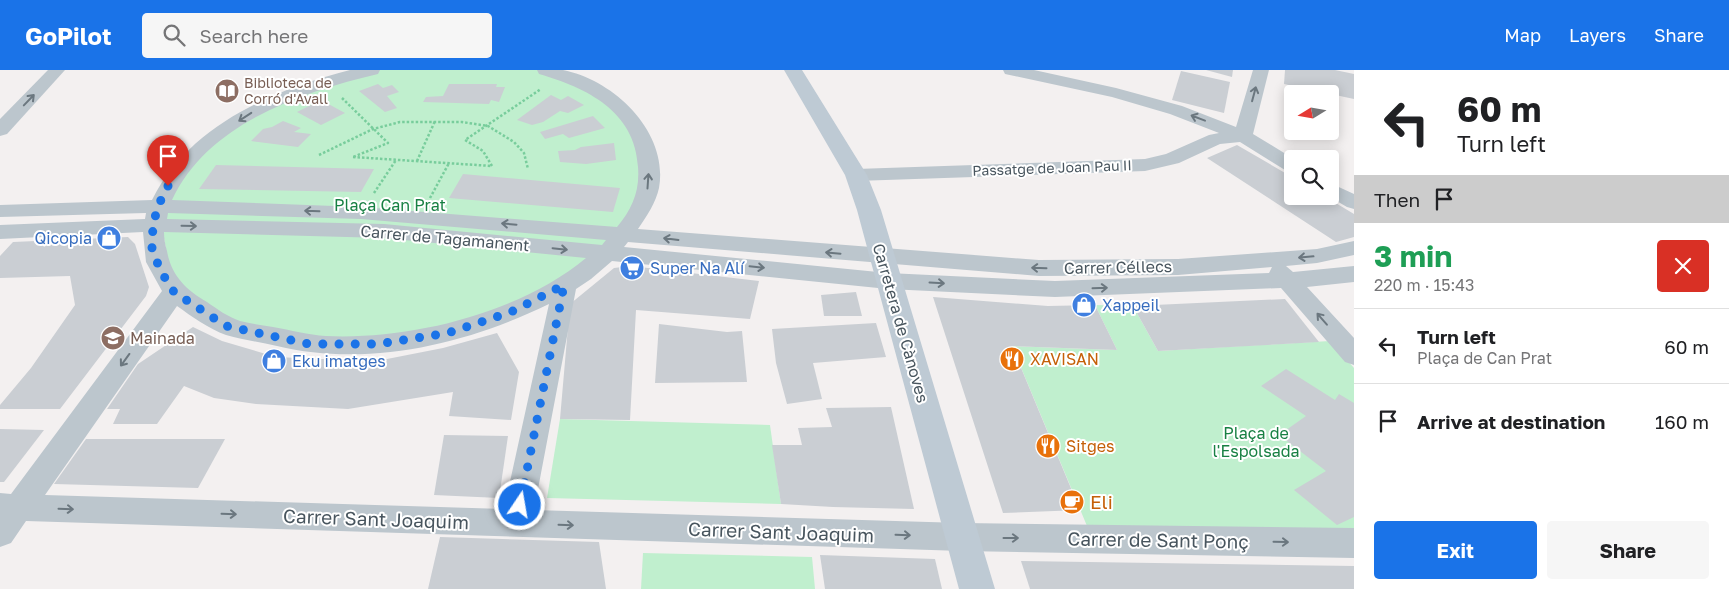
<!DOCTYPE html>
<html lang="en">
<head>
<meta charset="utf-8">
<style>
  :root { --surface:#fff; --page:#f6f6f6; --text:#202124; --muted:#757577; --line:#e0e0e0; --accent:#1a73e8 }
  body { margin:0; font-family:"Golos Text",sans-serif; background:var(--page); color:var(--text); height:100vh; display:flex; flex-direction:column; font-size:19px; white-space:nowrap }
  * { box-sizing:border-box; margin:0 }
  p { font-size:16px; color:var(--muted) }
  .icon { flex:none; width:28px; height:28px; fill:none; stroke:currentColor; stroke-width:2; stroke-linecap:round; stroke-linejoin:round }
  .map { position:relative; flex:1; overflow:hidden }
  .drawer { display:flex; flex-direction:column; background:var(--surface); width:375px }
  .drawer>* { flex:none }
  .hud { background:#fff; color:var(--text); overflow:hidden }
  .needle { width:32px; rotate:259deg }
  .controls { position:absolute; left:1284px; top:15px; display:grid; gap:10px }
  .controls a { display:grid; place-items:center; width:55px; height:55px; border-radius:5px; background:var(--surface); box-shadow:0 2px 12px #0003; font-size:25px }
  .pin { position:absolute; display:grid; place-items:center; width:42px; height:42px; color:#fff; margin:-51px -21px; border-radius:50% 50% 50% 0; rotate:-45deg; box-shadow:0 0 5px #0007 }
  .pin .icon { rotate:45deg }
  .me { position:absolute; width:55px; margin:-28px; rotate:12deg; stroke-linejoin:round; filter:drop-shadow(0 0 4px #0008) }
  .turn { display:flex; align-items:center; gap:18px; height:105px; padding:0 20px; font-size:22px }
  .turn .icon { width:65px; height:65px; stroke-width:2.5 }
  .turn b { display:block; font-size:35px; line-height:42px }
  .then { display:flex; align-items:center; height:48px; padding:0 20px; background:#0003; gap:10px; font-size:19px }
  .round { display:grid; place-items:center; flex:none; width:52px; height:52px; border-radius:5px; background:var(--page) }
  .overview { display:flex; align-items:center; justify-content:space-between; height:85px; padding:0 20px }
  h1 { font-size:30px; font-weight:700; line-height:38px; color:#1e9e55 }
  .action { display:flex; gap:10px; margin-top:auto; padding:10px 20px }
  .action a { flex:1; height:58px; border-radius:5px; background:var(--accent); color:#fff; font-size:20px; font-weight:700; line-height:58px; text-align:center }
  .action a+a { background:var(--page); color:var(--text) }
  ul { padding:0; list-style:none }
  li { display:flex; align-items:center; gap:15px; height:75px; padding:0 20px; border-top:1px solid var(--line) }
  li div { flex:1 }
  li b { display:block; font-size:19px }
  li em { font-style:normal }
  header { display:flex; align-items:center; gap:30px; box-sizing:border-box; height:70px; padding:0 25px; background:var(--accent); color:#fff }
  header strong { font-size:24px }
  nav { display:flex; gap:28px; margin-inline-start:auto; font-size:18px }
  .search { width:350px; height:45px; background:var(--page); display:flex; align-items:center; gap:12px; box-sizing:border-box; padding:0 18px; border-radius:5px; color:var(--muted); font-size:19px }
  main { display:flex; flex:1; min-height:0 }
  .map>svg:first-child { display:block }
  .green { fill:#c0efce }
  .building { fill:#caced3 }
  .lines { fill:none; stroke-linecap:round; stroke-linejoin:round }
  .path { stroke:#78cd9c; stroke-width:2.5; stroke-dasharray:2.5 2; stroke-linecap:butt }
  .street { fill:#bcc6cd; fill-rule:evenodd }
  .secondary { fill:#becad4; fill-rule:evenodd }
  .oneway { stroke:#6b777f }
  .route { stroke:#1a73e8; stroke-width:9; stroke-dasharray:0 16.2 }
  .labels { text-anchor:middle; stroke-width:4; stroke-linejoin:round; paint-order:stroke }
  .far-education-label { font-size:14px; fill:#785e54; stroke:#fff; text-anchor:start }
  .far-street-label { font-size:14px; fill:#48555e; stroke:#fff }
  .park-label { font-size:16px; fill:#188043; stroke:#fff }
  .shop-label { font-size:16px; fill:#366cbe; stroke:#fff; text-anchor:start }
  .street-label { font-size:16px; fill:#48555e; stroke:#fff }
  .education-label { font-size:16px; fill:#785e54; stroke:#fff; text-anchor:start }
  .food-label { font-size:16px; fill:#c56008; stroke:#fff; text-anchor:start }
  .near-food-label { font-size:19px; fill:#c56008; stroke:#fff; text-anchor:start }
  .near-street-label { font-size:19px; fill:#48555e; stroke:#fff }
</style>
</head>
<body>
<header>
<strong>GoPilot</strong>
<div class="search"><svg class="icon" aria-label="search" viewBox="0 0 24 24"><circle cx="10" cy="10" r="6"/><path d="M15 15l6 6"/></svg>Search here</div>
<nav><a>Map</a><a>Layers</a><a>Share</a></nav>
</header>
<main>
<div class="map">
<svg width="1354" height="519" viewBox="0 0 1354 519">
  <rect width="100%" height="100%" fill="#f3f0f0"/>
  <!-- green -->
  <g class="green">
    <polygon points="372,0 545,0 625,41 649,115 607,184 511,243 378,274 226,256 174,222 158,136 183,97 253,42"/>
    <polygon points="1095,235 1133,236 1158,281 1330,271 1354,298 1354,472 1092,468 1012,276 1117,280"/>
    <polygon points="560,349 770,355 781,434 547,428"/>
    <polygon points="643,483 812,487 815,519 641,519"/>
  </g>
  <!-- building -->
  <g class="building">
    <polygon points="1206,0 1233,0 1232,7"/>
    <polygon points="1285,0 1335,0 1354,4 1354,29 1284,14"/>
    <polygon points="1181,1 1230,12 1224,43 1172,30"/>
    <polygon points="378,14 383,18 392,15 399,22 387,26 397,38 385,42 359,21"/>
    <polygon points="449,14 497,14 496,17 505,17 499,32 491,30 489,34 423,32 426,27 443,26"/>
    <polygon points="551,25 561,30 568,26 584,35 568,43 560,41 543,52 532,55 517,50"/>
    <polygon points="321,30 345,43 321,55 297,42"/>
    <polygon points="593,46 605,58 569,68 563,64 545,69 540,62"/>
    <polygon points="283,51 301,58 294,62 311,64 298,77 251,71 263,59 272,57"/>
    <polygon points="614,73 616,90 586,94 560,92 558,81 575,80 581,77"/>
    <polygon points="1237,75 1292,107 1292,126 1324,126 1354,144 1354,167 1336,172 1207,88"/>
    <polygon points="216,95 374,99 361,122 199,119"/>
    <polygon points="463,104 620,118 613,142 449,128"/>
    <polygon points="128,167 135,174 149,217 146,226 60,339 0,339 0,335 31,298 75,235 70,206 0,208 0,186 13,172"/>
    <polygon points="631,196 759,211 750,249 636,240 630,350 560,349 570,234 614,198"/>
    <polygon points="856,222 862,246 824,246 821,225"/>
    <polygon points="933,227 1048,236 1095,235 1117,280 1012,276 1080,440 1003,443"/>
    <polygon points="1285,229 1319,272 1158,281 1133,236"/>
    <polygon points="876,253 886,287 813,293 822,329 787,334 776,293 772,259"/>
    <polygon points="659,254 727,262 742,261 747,312 655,313"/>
    <polygon points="193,257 222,271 276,287 320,289 387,289 443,278 497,263 519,302 511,350 449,346 453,322 348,339 256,334 214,328 184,316 157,354 113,354 120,339 107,339 138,294"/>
    <polygon points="1286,299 1335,330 1339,324 1354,333 1354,447 1337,455 1294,420 1326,401 1279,365 1306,346 1261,316"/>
    <polygon points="891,337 914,439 833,437 781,434 772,375 802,375 798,358 832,357 826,338"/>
    <polygon points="0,359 44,360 4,412 0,412"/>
    <polygon points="444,365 508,366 499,428 434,425"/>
    <polygon points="86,369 225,369 198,418 54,414"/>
    <polygon points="440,467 599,472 606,519 428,519"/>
    <polygon points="820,485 935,489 942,519 825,519"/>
    <polygon points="1021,491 1354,496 1354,519 1030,519"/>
  </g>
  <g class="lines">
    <!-- path -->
    <g class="path">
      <polyline points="342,28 388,73 353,87"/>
      <polyline points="319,85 373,59 400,52 462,52 488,56 514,72 524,83 528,99"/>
      <polyline points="353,87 492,96"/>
      <polyline points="417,91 435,51"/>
      <polyline points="492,96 483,81 465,70 541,19"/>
      <polyline points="374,123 396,90"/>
      <polyline points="430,128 449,93"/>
    </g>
    <!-- street -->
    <g class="street">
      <polygon points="48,0 65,0 7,64 0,66 0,49"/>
      <path d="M350 0H380L378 4C302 22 208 53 172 130L361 137 617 157C632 139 640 121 638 97 635 41 587 18 539 4L537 0C545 0 555 0 563 0 614 10 669 62 659 118 656 132 647 146 638 159L1039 190 1178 189 1317 179 1354 171V185L1317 193 1286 196 1293 202 1354 196V212L1307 217 1354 268V295L1345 292 1281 218 1055 227 888 219 612 191 591 209 576 219 534 440 962 453 1354 458V488L962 481 26 451 11 473 0 477V423L11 424 162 221 146 192 143 162 0 169V155L145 149 146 143 0 147V135L152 130C189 55 273 20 350 0ZM168 143 361 149 606 170 602 175 384 154 167 149ZM164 162 384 168 586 188C520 243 411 270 326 266 308 265 291 260 273 257 262 255 251 254 240 251 228 247 217 239 207 232 186 220 171 205 167 181 165 175 164 168 164 162ZM628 172 1039 206 1178 205 1272 197 1269 203 1055 211 888 203 624 177ZM549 234 504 439 45 425 177 236C191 246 209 259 226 265 243 270 260 272 277 276 368 298 467 274 549 234Z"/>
      <polygon points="1003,0 1034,0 1116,18 1182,36 1236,57 1253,0 1269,0 1253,64 1294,89 1292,102 1285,100 1240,72 1220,74 1179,93 1145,101 856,111 849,109 846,105 849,101 856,99 1145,89 1166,84 1209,65 1219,63 1170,44 1112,27 1005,4"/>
      <polygon points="1330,113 1354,124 1354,139 1347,137 1328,126 1330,126"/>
    </g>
    <!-- secondary -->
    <polygon class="secondary" points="784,0 802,0 867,105 881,140 995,519 959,519 857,140 845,105"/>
  </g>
  <!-- one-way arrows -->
  <defs><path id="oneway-shaft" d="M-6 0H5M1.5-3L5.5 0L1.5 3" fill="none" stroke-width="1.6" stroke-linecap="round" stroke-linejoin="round" transform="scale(1.25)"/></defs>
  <g class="oneway">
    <use href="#oneway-shaft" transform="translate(1254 24) rotate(-75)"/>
    <use href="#oneway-shaft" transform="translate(29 30) rotate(-46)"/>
    <use href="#oneway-shaft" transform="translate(245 47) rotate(147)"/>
    <use href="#oneway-shaft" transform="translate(1198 48) rotate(-159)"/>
    <use href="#oneway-shaft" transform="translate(648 111) rotate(-86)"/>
    <use href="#oneway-shaft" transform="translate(312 141) rotate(-178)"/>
    <use href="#oneway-shaft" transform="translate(509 154) rotate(-175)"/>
    <use href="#oneway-shaft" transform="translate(189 156) rotate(1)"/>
    <use href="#oneway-shaft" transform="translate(671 169) rotate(-173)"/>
    <use href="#oneway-shaft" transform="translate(560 179) rotate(6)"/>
    <use href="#oneway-shaft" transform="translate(833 183) rotate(-175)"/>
    <use href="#oneway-shaft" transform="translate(1306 187) rotate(175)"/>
    <use href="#oneway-shaft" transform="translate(757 197) rotate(6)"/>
    <use href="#oneway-shaft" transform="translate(1039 198) rotate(-178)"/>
    <use href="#oneway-shaft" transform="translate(937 213) rotate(3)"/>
    <use href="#oneway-shaft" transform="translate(1100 218) rotate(-2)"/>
    <use href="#oneway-shaft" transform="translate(1322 249) rotate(-131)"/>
    <use href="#oneway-shaft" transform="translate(125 290) rotate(126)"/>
    <use href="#oneway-shaft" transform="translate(66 439) rotate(2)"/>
    <use href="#oneway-shaft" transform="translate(229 444) rotate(2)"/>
    <use href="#oneway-shaft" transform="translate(566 455) rotate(2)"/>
    <use href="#oneway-shaft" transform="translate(903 465) rotate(2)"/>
    <use href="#oneway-shaft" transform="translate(1011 468)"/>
    <use href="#oneway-shaft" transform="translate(1281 472) rotate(1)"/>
  </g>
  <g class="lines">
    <!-- route -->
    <polyline class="route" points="168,116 158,136 153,155 152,178 160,200 174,222 226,256 309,274 378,274 448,263 511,242 564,215 520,435"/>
  </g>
  <!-- icons -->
  <defs>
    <symbol id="library-disc" viewBox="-11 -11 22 22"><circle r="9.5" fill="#8d6e63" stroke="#fff"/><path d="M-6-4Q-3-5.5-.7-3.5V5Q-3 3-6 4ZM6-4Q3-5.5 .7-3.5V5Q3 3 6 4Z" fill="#fff"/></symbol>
    <symbol id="shop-disc" viewBox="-11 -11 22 22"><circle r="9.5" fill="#3f7fe0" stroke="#fff"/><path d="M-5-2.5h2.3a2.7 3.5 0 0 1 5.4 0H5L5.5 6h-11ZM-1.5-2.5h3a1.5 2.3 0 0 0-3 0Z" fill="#fff"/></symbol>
    <symbol id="supermarket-disc" viewBox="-11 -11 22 22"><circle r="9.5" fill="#3f7fe0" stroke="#fff"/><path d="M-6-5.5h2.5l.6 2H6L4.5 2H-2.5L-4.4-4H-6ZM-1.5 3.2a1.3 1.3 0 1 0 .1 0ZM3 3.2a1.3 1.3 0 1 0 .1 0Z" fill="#fff"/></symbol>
    <symbol id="school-disc" viewBox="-11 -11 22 22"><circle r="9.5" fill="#8d6e63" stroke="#fff"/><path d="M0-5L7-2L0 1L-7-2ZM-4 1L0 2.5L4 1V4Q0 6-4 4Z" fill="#fff"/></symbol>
    <symbol id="restaurant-disc" viewBox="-11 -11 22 22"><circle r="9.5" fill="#e8710a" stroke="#fff"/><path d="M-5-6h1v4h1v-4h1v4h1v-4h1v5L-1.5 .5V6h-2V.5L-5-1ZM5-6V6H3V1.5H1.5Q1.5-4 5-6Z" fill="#fff"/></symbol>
    <symbol id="cafe-disc" viewBox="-11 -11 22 22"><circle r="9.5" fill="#e8710a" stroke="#fff"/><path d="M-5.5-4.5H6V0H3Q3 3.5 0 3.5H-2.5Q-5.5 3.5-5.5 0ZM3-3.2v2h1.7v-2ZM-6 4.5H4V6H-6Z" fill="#fff"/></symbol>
  </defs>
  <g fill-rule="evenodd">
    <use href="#library-disc" x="213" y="7" width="28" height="28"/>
    <use href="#shop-disc" x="95" y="154" width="28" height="28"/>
    <use href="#supermarket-disc" x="618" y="184" width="28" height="28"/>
    <use href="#shop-disc" x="1070" y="221" width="28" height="28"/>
    <use href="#school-disc" x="99" y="254" width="28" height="28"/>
    <use href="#restaurant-disc" x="998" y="275" width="28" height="28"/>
    <use href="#shop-disc" x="260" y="277" width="28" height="28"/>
    <use href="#restaurant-disc" x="1034" y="362" width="28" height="28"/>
    <use href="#cafe-disc" x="1058" y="418" width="28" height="28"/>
  </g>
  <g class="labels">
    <!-- far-education labels -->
    <g class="far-education-label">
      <text x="244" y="18">Biblioteca de<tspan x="244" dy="16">Corró d'Avall</tspan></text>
    </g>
    <!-- far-street labels -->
    <g class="far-street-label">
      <text transform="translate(1052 98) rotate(-2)" y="5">Passatge de Joan Pau II</text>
    </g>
    <!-- park labels -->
    <g class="park-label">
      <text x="390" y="141">Plaça Can Prat</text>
      <text x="1256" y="369">Plaça de<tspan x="1256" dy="18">l'Espolsada</tspan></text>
    </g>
    <!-- shop labels -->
    <g class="shop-label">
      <text x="92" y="174" text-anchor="end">Qicopia</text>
      <text x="650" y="204">Super Na Alí</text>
      <text x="1102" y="241">Xappeil</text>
      <text x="292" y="297">Eku imatges</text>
    </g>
    <!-- street labels -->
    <g class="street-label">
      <text transform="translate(445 168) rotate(5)" y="6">Carrer de Tagamanent</text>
      <text transform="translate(1118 197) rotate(-1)" y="6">Carrer Céllecs</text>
      <text transform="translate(901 253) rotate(74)" y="6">Carretera de Cànoves</text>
    </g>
    <!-- education labels -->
    <g class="education-label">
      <text x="130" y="274">Mainada</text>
    </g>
    <!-- food labels -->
    <g class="food-label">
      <text x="1030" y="295">XAVISAN</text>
      <text x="1066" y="382">Sitges</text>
    </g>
    <!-- near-food labels -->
    <g class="near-food-label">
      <text x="1090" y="439">Eli</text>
    </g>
    <!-- near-street labels -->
    <g class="near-street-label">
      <text transform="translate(376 449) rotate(2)" y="7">Carrer Sant Joaquim</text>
      <text transform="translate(781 462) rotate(2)" y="7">Carrer Sant Joaquim</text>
      <text transform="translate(1158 470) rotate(1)" y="7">Carrer de Sant Ponç</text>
    </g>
  </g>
</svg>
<div class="controls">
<a><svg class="needle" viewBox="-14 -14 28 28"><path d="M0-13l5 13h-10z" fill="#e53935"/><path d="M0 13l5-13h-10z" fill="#757577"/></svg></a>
<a><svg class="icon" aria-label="search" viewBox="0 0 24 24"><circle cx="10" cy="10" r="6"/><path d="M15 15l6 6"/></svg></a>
</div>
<div class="pin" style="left:168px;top:116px;background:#d93025"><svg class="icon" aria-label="arrive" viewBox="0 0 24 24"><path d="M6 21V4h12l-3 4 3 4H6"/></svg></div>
<svg class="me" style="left:520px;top:435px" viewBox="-20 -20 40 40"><circle r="17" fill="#1a73e8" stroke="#fff" stroke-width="3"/><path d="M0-11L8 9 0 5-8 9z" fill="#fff"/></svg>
</div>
<section class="drawer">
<div class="hud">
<div class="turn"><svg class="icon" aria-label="left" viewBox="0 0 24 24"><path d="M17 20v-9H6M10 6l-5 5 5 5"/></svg><div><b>60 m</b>Turn left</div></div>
<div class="then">Then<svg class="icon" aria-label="arrive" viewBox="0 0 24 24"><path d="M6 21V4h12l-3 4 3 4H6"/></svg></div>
</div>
<div class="overview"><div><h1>3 min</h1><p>220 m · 15:43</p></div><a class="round" style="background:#d93025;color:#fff"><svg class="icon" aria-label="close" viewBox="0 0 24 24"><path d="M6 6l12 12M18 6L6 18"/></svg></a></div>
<ul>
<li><svg class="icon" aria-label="left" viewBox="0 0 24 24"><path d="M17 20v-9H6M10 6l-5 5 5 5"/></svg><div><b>Turn left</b><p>Plaça de Can Prat</p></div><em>60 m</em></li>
<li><svg class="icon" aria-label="arrive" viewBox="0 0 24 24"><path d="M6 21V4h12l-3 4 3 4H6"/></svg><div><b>Arrive at destination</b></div><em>160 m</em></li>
</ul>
<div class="action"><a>Exit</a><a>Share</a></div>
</section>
</main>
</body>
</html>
